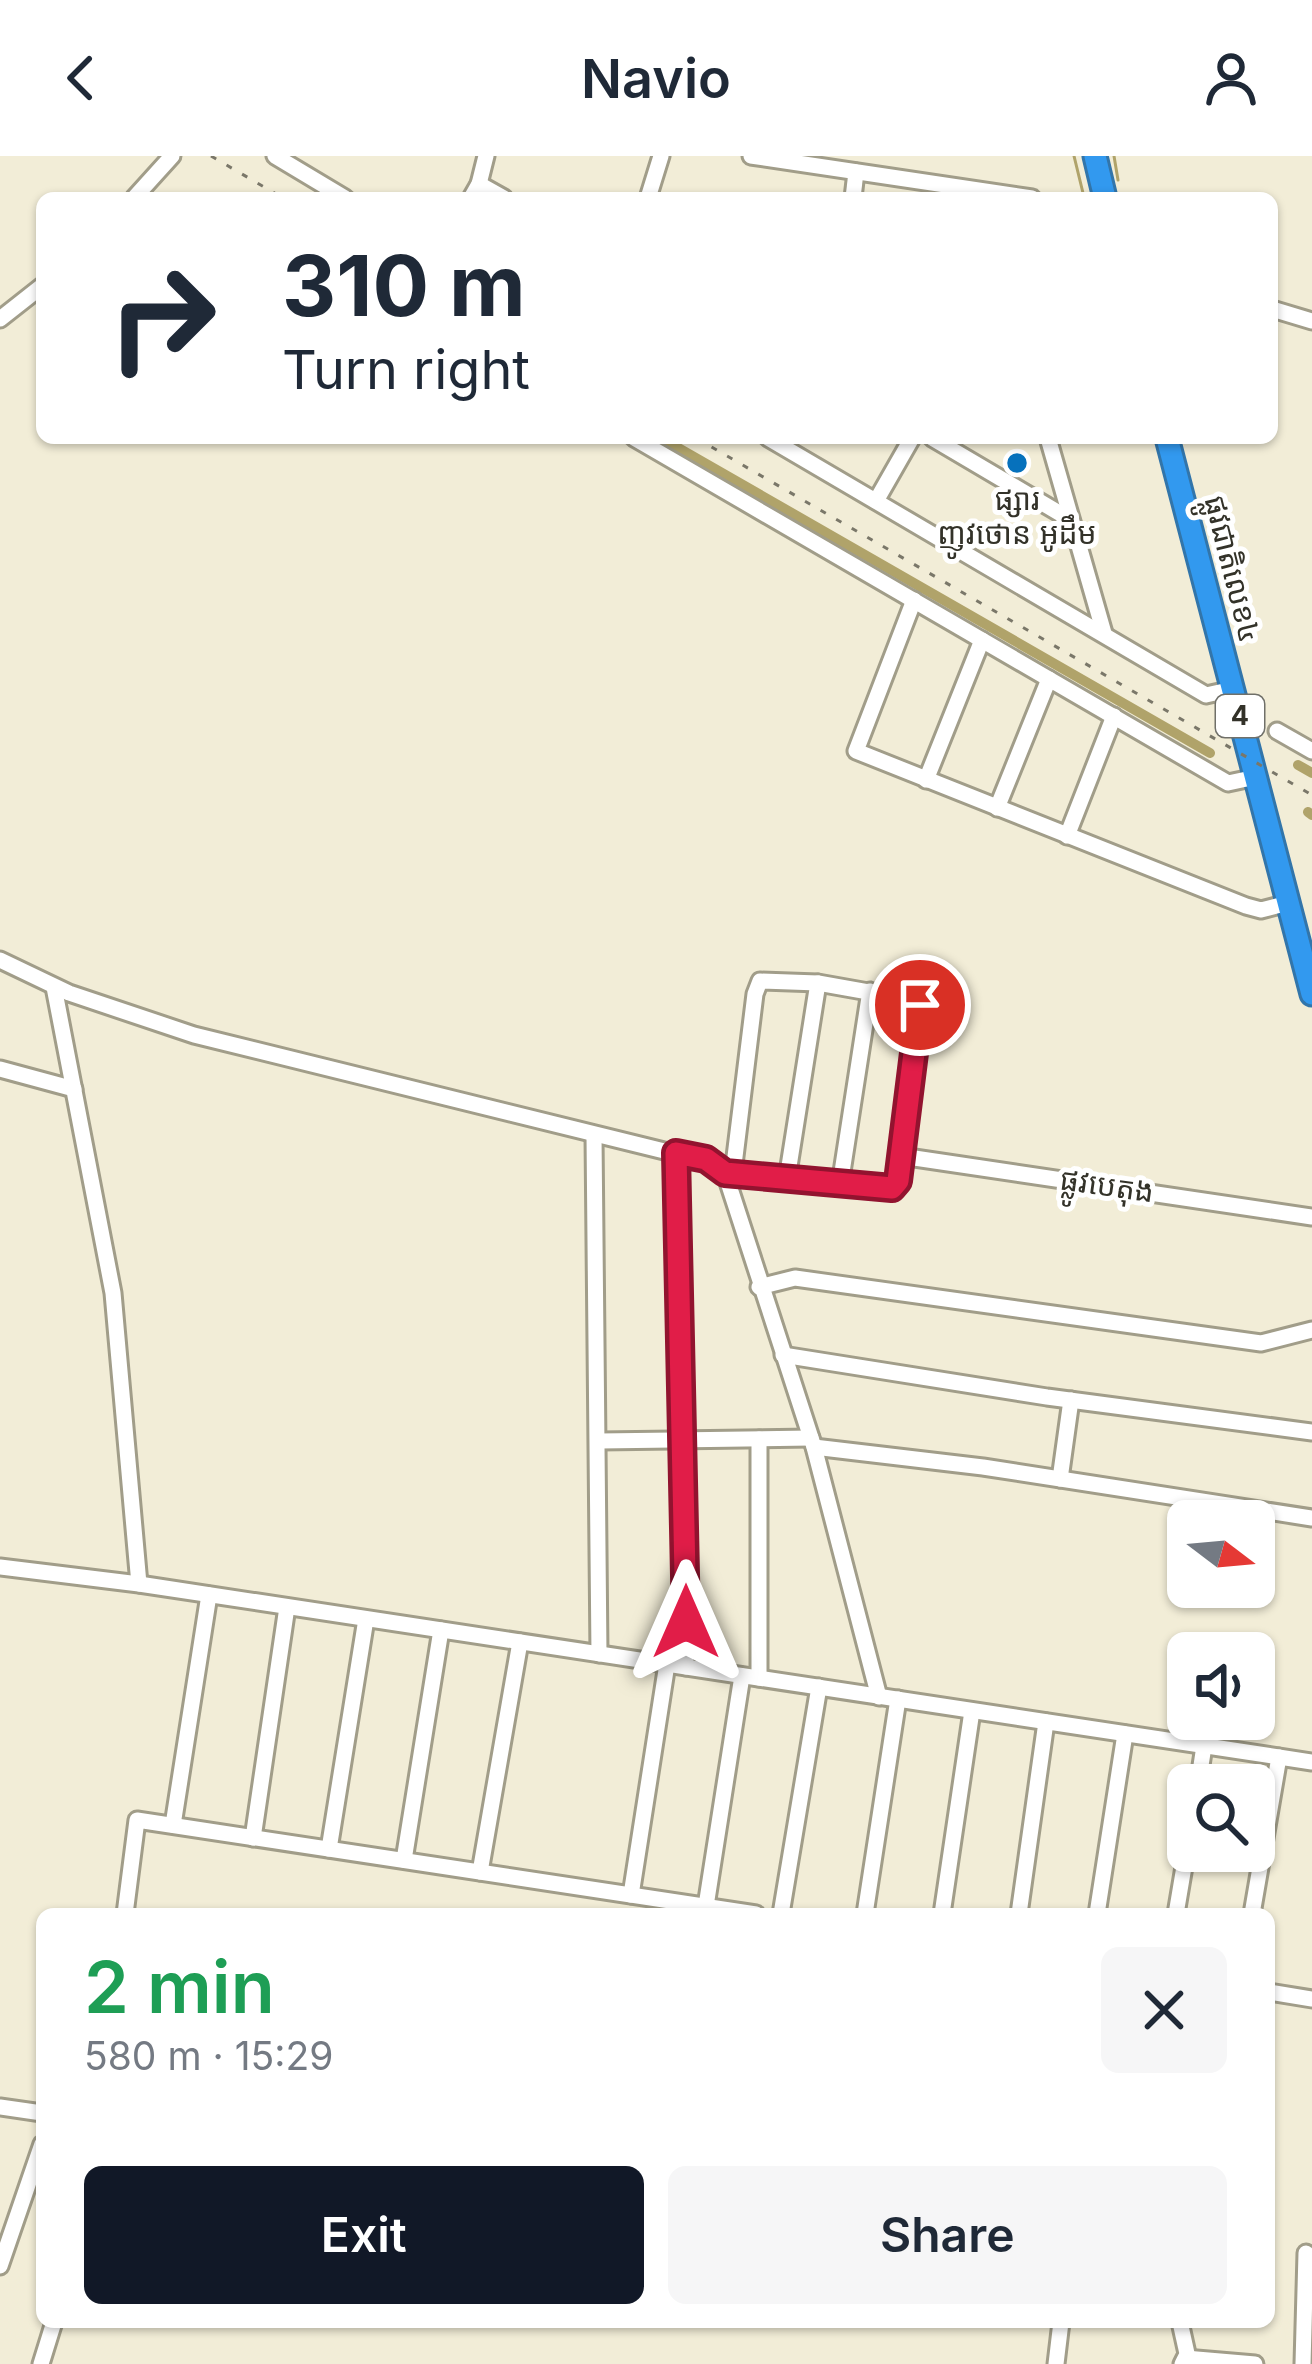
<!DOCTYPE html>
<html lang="en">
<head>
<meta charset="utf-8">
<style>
  :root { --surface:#fff; --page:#f6f6f7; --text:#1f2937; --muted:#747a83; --accent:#111827 }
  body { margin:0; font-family:Inter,"Noto Sans Khmer",sans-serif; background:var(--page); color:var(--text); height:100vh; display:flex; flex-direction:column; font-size:45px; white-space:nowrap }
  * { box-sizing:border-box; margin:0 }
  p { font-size:39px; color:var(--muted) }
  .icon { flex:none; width:66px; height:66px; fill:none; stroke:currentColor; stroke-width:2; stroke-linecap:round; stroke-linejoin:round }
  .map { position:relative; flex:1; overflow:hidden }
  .drawer { position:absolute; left:36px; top:1752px; width:1239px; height:420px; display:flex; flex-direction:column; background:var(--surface); border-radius:18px; box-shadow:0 3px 9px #0004 }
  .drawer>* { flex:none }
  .hud { position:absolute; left:36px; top:36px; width:1242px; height:252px; border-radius:18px; box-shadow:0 3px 9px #0004; background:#fff; color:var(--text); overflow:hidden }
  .needle { width:78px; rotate:106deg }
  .tools { position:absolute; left:1167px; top:1344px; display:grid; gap:24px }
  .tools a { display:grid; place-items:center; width:108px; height:108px; border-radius:18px; background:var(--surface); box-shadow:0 3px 9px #0004; font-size:60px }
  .pin { position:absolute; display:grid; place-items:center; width:102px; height:102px; color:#fff; margin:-51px; border:6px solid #fff; border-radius:50%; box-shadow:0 3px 12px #0007 }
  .me { position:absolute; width:132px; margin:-66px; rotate:0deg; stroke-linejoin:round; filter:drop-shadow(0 0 9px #0008) }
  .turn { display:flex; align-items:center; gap:42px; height:252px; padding:0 48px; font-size:54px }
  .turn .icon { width:156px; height:156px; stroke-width:2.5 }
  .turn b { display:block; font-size:84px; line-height:102px }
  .round { display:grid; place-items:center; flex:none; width:126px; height:126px; border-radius:18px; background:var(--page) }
  .summary { display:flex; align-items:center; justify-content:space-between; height:204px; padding:0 48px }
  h1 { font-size:72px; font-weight:600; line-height:90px; color:#1e9e55 }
  .cta { display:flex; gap:24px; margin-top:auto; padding:24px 48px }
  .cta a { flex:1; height:138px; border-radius:18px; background:var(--accent); color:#fff; font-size:48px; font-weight:600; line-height:138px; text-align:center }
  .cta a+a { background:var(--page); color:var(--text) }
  header { display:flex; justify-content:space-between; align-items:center; height:156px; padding:0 48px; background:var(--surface); font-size:54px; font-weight:600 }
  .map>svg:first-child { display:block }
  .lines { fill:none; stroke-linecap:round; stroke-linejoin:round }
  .stream { stroke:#b0a36a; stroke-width:3 }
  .canal { stroke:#b0a36a; stroke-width:10 }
  .minor-casing { stroke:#a19d89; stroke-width:21 }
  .highway-casing { stroke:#3275aa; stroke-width:27 }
  .minor { stroke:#fff; stroke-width:15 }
  .highway { stroke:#3299ef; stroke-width:21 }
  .rail { stroke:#7a7769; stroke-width:3; stroke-dasharray:6 12; stroke-linecap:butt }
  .route-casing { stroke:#92132f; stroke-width:30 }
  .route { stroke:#e11d48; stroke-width:21 }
  .poi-dot { fill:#0671bc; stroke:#fff; stroke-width:4.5 }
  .labels { text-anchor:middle; stroke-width:10; stroke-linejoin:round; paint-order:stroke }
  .shield { fill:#fff; stroke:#707069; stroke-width:3 }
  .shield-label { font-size:27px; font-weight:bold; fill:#333229 }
  .poi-label { font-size:30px; fill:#333229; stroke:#fff }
  .street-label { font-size:30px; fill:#333229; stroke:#fff }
</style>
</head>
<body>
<header><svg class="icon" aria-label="back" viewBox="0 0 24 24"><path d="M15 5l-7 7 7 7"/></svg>Navio<svg class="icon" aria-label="person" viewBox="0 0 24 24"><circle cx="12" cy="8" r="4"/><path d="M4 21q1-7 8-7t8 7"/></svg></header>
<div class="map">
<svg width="1312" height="2208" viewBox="0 0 1312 2208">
  <rect width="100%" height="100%" fill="#f2edd7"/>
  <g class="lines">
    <!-- stream -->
    <g class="stream">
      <polyline points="1074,0 1083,37"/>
      <polyline points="1114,0 1118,24"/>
    </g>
    <!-- canal -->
    <g class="canal">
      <polyline points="661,282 1210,597"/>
      <polyline points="1298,609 1312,617"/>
      <polyline points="1308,656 1312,659"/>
    </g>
    <defs>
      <g id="minor">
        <polyline points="275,0 345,42"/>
        <polyline points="751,0 1032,42"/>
        <polyline points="479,28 504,42"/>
        <polyline points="134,42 172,0"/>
        <polyline points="471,42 479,28 486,0"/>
        <polyline points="648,42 661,0"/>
        <polyline points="853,42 856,16"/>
        <polyline points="1272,153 1312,165"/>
        <polyline points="0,163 42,130"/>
        <polyline points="634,282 1228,627 1256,621"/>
        <polyline points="768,282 1206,539 1233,533"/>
        <polyline points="932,282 1071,364"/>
        <polyline points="1048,282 1104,477"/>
        <polyline points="876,345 912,282"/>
        <polyline points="914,444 856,595 1246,750 1261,754 1288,747"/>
        <polyline points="1277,575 1312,595"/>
        <polyline points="926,624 982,484"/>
        <polyline points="997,652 1049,523"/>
        <polyline points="1067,680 1114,560"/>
        <polyline points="0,804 69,837 194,879 717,1008 725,1017 814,1291 879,1541"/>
        <polyline points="54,831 113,1137 139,1428"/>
        <polyline points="0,913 74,933"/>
        <polyline points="594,980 599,1498"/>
        <polyline points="676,997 686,1511"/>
        <polyline points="901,1000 1312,1061"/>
        <polyline points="725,1017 887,1034 897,1025 919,845 818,827 760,825 755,838 733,1017"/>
        <polyline points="787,1023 818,827"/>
        <polyline points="840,1029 870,835"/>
        <polyline points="759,1131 795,1122 1261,1187 1312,1174"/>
        <polyline points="783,1199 1047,1241 1312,1276"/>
        <polyline points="759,1283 759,1522"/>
        <polyline points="600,1285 811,1282"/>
        <polyline points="814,1291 983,1311 1312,1362"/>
        <polyline points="1060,1323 1071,1244"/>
        <polyline points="0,1411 139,1428 1312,1606"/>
        <polyline points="1198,1629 1204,1590"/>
        <polyline points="173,1669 209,1439"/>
        <polyline points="253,1682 287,1451"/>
        <polyline points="329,1693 366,1463"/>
        <polyline points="404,1704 441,1474"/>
        <polyline points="480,1716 520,1486"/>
        <polyline points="631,1739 667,1508"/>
        <polyline points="706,1750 742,1520"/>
        <polyline points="125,1758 137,1664 756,1758"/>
        <polyline points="781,1758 819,1531"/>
        <polyline points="865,1758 898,1543"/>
        <polyline points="942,1758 972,1555"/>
        <polyline points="1019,1758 1046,1566"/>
        <polyline points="1097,1758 1125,1578"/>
        <polyline points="1176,1758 1188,1687"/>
        <polyline points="1252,1758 1279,1601"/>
        <polyline points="1269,1836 1312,1843"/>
        <polyline points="0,1951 42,1957"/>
        <polyline points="0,2110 42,1988"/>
        <polyline points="1180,2166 1188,2202"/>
        <polyline points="41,2208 54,2166"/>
        <polyline points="1056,2208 1061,2166"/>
        <polyline points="1182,2208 1185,2202 1255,2208"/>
        <polyline points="1303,2208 1306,2097"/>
      </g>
      <g id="highway">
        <polyline points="1095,0 1105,42"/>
        <polyline points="1167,282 1312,838"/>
      </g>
    </defs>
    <!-- minor casing -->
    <use href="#minor" class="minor-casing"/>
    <!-- highway casing -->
    <use href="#highway" class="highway-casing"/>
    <!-- minor -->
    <use href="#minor" class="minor"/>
    <!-- highway -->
    <use href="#highway" class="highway"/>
    <!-- rail -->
    <g class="rail">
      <polyline points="211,0 283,42"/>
      <polyline points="696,282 1312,639"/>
    </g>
  </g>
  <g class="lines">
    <defs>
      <polyline id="route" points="686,1466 676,997 706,1003 725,1017 892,1032 898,1025 920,849"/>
    </defs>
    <!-- route casing -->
    <use href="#route" class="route-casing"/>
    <!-- route -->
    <use href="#route" class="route"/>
  </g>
  <!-- markers -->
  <circle class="poi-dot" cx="1017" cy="307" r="12"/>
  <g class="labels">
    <!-- shield labels -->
    <rect class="shield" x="1216" y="539" width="48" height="42" rx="9"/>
    <g class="shield-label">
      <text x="1240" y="569">4</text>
    </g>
    <!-- poi labels -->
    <g class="poi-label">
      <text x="1017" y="354">ផ្សារ<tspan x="1017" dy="34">ញូវថោន អូដឹម</tspan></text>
    </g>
    <!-- street labels -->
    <g class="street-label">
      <text transform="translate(1232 413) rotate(76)" y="10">ផ្លូវជាតិលេខ៤</text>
      <text transform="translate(1107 1030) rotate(8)" y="10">ផ្លូវបេតុង</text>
    </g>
  </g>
</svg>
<div class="tools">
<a><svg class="needle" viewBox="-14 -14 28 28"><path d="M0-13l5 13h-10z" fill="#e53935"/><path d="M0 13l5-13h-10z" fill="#747a83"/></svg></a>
<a><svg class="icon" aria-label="sound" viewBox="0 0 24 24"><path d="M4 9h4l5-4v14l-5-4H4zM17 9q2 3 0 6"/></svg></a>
<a><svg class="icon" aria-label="search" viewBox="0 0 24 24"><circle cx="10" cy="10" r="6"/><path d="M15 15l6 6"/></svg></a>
</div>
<div class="pin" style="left:920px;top:849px;background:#d93025"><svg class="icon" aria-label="arrive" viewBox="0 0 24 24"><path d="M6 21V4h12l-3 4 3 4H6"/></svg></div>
<svg class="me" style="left:686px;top:1466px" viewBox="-20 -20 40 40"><path d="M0-17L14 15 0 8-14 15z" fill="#e11d48" stroke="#fff" stroke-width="4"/></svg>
<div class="hud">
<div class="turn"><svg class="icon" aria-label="right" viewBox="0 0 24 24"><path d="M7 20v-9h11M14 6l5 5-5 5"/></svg><div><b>310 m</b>Turn right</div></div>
</div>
<section class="drawer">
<div class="summary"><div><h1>2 min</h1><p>580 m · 15:29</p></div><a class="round"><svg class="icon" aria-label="close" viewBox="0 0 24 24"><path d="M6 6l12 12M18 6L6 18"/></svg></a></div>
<div class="cta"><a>Exit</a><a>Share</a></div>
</section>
</div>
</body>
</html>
